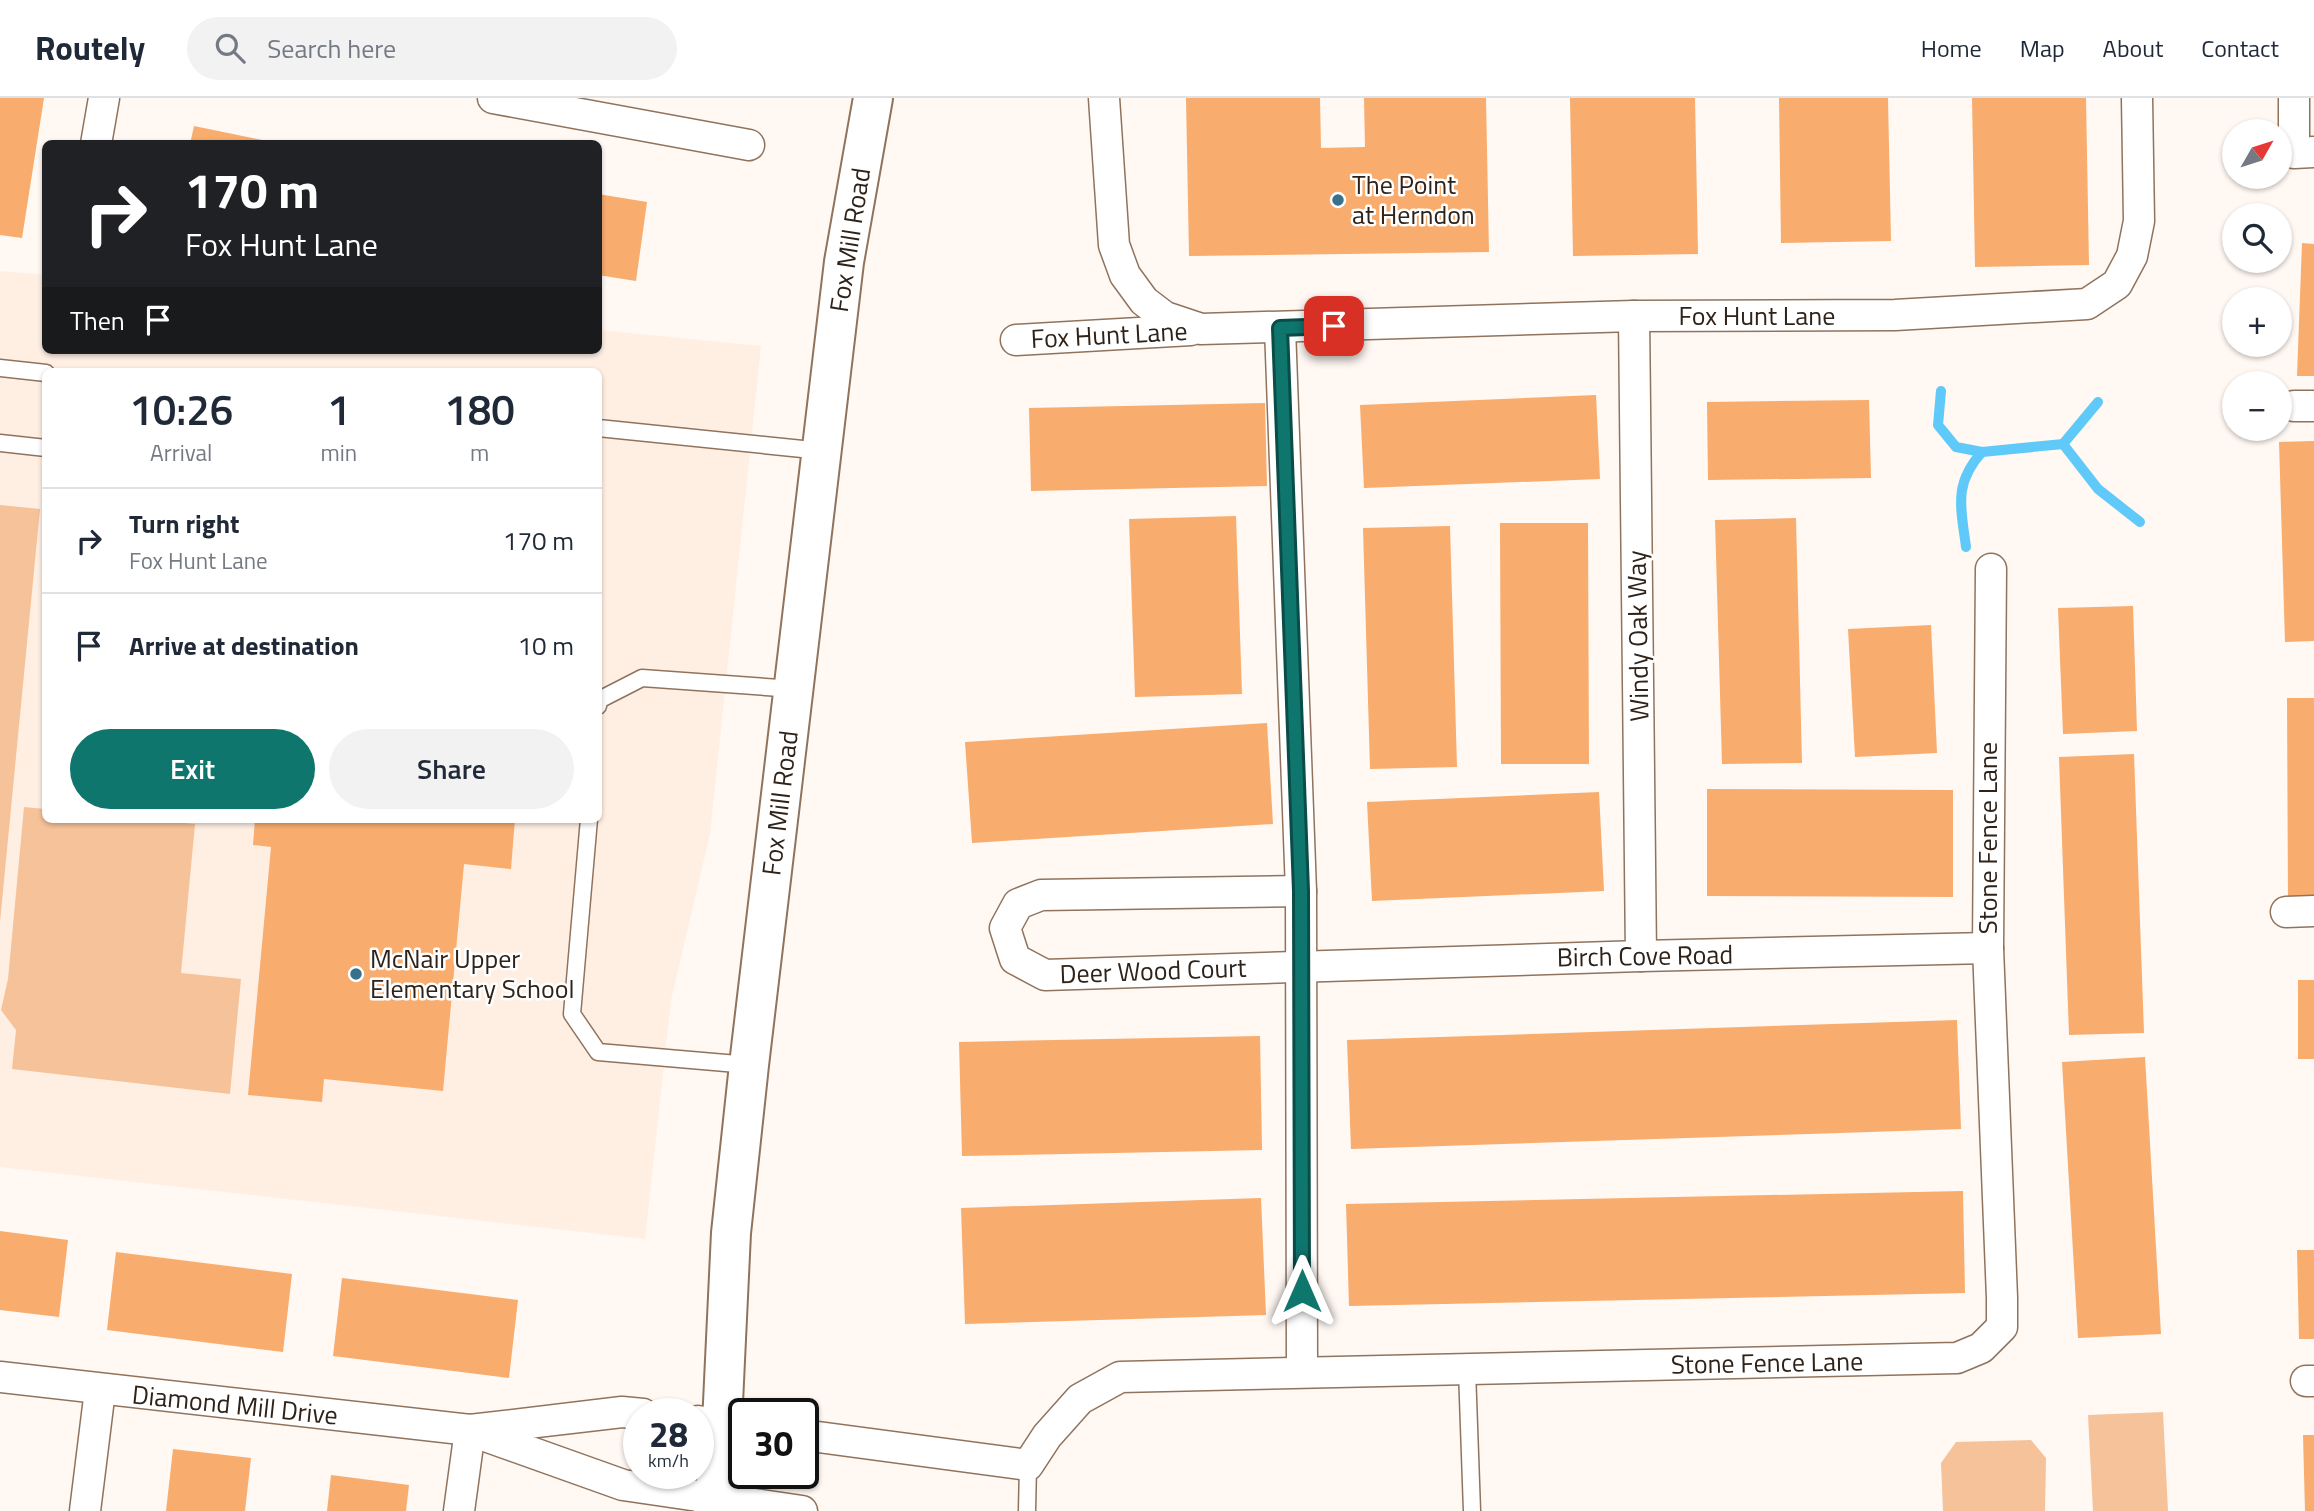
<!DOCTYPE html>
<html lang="en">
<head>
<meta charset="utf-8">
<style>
  :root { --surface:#fff; --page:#f2f2f3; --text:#1f2937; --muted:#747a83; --line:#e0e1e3; --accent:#0f766e }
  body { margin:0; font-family:"Titillium Web",sans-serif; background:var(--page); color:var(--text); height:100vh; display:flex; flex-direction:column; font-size:26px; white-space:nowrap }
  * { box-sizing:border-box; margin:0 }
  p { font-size:23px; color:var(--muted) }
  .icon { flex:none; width:38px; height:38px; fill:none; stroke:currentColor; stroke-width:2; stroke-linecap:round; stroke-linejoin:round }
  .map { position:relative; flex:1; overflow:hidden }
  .panel { position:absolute; left:42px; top:270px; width:560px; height:455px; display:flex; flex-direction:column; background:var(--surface); border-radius:10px; box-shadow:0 2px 5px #0004 }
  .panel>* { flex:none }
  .top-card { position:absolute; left:42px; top:42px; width:560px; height:214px; border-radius:10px; box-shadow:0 2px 5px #0004; background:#202124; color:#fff; overflow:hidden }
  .needle { width:46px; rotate:51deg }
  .tools { position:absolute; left:2222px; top:21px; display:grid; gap:14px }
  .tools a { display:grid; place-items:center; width:70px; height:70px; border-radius:50%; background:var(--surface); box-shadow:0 2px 5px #0004; font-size:35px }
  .speed { position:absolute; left:623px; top:1300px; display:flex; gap:14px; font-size:35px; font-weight:700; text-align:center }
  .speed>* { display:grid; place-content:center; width:91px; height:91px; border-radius:50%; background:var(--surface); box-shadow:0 2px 5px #0004; line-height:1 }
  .speed small { font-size:18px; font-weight:400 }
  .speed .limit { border:4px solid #111; border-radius:10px; background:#fff; color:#111 }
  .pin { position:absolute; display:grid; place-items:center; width:60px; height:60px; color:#fff; margin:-30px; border-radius:14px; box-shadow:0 4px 10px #0006 }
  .me { position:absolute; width:77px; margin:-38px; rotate:0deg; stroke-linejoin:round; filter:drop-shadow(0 0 5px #0008) }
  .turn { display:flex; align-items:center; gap:24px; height:147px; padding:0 28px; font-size:32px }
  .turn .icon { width:91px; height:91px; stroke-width:2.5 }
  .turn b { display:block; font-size:49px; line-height:60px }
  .then { display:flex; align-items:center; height:66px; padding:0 28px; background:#0003; gap:14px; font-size:26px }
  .eta { display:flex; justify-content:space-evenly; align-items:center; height:119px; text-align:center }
  .eta b { font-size:42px; font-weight:600; line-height:49px }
  .cta { display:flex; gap:14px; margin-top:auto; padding:14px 28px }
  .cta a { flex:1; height:80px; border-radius:42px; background:var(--accent); color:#fff; font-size:28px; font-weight:600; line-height:80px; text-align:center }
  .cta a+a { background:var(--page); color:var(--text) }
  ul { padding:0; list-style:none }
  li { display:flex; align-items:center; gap:21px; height:105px; padding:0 28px; border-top:2px solid var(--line) }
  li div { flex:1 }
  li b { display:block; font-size:26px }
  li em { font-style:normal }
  header { display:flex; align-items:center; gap:42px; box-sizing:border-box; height:98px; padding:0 35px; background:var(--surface); border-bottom:2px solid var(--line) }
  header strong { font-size:33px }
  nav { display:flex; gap:38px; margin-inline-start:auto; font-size:24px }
  .search { width:490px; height:63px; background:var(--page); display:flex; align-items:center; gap:18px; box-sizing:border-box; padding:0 24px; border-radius:38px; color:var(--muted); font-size:26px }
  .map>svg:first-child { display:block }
  .built { fill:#ffefe3; fill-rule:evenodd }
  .green { fill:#f6c29a }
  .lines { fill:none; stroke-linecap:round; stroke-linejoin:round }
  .stream { stroke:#5fc9f9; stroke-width:10 }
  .building { fill:#f8ac6e }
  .lane-casing { stroke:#90735d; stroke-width:19 }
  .street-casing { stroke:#90735d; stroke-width:33 }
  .secondary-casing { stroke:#90735d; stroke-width:42 }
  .lane { stroke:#fff; stroke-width:16 }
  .street { stroke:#fff; stroke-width:30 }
  .secondary { stroke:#fff; stroke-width:38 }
  .route-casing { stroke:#0a4d48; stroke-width:18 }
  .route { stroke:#0f766e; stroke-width:12 }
  .poi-dot { fill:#39718b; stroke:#fff; stroke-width:2.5 }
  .labels { text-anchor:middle; stroke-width:5; stroke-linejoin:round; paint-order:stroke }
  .poi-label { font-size:26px; fill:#2e2219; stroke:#fff; text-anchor:start }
  .street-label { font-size:26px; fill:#2e2219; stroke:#fff }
</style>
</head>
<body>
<header>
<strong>Routely</strong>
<div class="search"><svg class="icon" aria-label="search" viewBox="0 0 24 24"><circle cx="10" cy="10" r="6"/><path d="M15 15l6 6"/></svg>Search here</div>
<nav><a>Home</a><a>Map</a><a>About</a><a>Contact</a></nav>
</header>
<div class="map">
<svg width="2314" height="1413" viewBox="0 0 2314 1413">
  <rect width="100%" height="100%" fill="#fff8f3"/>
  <!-- built -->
  <path class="built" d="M0 173 45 177 46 252H598L599 232 761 248 710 736 671 902 645 1141 0 1069ZM46 273H598V721H46Z"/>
  <!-- green -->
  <g class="green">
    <polygon points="0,407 40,411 0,824"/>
    <polygon points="24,709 45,711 46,721 145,721 195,726 181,875 241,881 230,996 12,971 16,932 1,912 8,881"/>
    <polygon points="2163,1314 2168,1413 2093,1413 2088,1317"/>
    <polygon points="2031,1342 2046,1360 2045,1413 1943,1413 1941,1365 1956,1344"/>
  </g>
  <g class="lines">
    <!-- stream -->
    <g class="stream">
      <polyline points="1941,293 1938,327 1956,349 1982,354 2063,346 2098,304"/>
      <polyline points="2063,346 2098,391 2140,424"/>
      <path d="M1966 449C1961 410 1953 386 1982 354"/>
    </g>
  </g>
  <!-- building -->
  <g class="building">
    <polygon points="0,0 44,0 22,140 0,137"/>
    <polygon points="1186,0 1320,0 1321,50 1365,49 1364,0 1486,0 1489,154 1189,158"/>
    <polygon points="1570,0 1695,0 1698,156 1573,158"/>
    <polygon points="1779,0 1888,0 1891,143 1781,145"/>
    <polygon points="1972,0 2086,0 2089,167 1975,169"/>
    <polygon points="194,28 272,44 272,46 190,46"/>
    <polygon points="598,96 647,104 636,183 598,177"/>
    <polygon points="2302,145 2314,146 2314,278 2297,278"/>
    <polygon points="1596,297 1600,381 1364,390 1360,307"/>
    <polygon points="1869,302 1871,380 1708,382 1707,304"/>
    <polygon points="1265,305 1267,388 1031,393 1029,310"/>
    <polygon points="2314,343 2314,543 2285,544 2279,344"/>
    <polygon points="1236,418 1242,596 1135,599 1129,421"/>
    <polygon points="1796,420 1802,665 1722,666 1715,422"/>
    <polygon points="1500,425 1588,425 1589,666 1501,666"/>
    <polygon points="1450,428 1457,669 1370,671 1363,430"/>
    <polygon points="2133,508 2137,633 2063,636 2058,510"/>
    <polygon points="1931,527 1937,655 1855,659 1848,531"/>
    <polygon points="2287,600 2314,600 2314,802 2288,802"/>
    <polygon points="1267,625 1273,726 972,745 965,644"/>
    <polygon points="2134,656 2144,935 2069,937 2059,659"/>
    <polygon points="1707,691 1953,692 1953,799 1707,798"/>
    <polygon points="1599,694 1604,793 1372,803 1367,704"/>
    <polygon points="255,721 515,721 511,771 464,766 443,993 324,981 322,1004 248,997 271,749 253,747"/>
    <rect x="2298" y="882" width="16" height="79"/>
    <polygon points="1957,922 1961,1031 1351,1051 1347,942"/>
    <polygon points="1260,938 1262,1052 962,1058 959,944"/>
    <polygon points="2145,959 2161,1236 2078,1240 2062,964"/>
    <polygon points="1963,1093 1965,1195 1349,1208 1346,1106"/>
    <polygon points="1261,1100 1266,1217 965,1226 961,1110"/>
    <polygon points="0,1133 68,1142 59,1219 0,1212"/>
    <polygon points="2297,1152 2314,1152 2314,1241 2299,1241"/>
    <polygon points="116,1154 292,1176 283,1254 107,1232"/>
    <polygon points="342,1180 518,1202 509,1280 333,1258"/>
    <polygon points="2303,1337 2314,1337 2314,1413 2305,1413"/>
    <polygon points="173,1351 251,1360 245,1413 166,1413"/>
    <polygon points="331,1377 409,1387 406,1413 327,1413"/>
  </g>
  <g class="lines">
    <defs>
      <g id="lane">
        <polyline points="0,270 46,275"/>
        <polyline points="598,330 822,353"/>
        <polyline points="0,345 46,350"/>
        <polyline points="598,608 599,602 642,580 794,591"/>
        <polyline points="589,721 572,916 598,954 749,967"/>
        <polyline points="1467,1272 1472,1413"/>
        <polyline points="1027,1413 1028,1367"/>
      </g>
      <g id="street">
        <polyline points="493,0 749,47"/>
        <polyline points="1104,0 1114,147 1125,177 1144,203 1165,219 1201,231 1634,218 1895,217 2087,206 2117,186 2132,158 2139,123 2137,0"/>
        <polyline points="2294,0 2294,55 2314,54"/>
        <polyline points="96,46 104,0"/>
        <polyline points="1634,218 1641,858"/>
        <polyline points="1280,230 1301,793 1302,1274"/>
        <polyline points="1016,242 1191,232"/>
        <polyline points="2294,308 2314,308"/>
        <polyline points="1301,793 1041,797 1018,806 1005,830 1015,861 1045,877 1641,858 1988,850"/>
        <polyline points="2286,814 2314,813"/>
        <polyline points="0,1279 470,1332 622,1314 643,1316"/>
        <polyline points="2306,1283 2314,1283"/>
        <polyline points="698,1323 744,1329"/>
        <polyline points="477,1335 623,1387 802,1413"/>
        <polyline points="803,1337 1028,1367 1047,1338 1080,1301 1120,1279 1957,1260 1981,1250 2002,1229 2002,1200 1988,850 1991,471"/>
        <polyline points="85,1413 100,1292"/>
        <polyline points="459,1413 470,1332"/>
      </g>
      <polyline id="secondary" points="713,1413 722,1326 731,1135 749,967 844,164 873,0"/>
    </defs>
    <!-- lane casing -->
    <use href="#lane" class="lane-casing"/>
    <!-- street casing -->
    <use href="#street" class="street-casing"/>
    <!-- secondary casing -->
    <use href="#secondary" class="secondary-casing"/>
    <!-- lane -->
    <use href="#lane" class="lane"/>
    <!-- street -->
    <use href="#street" class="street"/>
    <!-- secondary -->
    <use href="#secondary" class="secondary"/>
  </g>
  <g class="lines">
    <defs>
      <polyline id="route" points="1302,1193 1301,793 1280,230 1334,228"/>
    </defs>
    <!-- route casing -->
    <use href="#route" class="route-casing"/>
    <!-- route -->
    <use href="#route" class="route"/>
  </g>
  <!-- markers -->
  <g class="poi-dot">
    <circle cx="1338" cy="102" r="7"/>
    <circle cx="356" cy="876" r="7"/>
  </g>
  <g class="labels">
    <!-- poi labels -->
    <g class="poi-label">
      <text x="1352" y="96">The Point<tspan x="1352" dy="30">at Herndon</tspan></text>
      <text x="370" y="870">McNair Upper<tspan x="370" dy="30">Elementary School</tspan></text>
    </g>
    <!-- street labels -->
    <g class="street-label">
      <text transform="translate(850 142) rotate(-81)" y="9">Fox Mill Road</text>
      <text x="1757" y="227">Fox Hunt Lane</text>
      <text transform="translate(1109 237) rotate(-3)" y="9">Fox Hunt Lane</text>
      <text transform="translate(1638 538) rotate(-91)" y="9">Windy Oak Way</text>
      <text transform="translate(780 705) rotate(-83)" y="9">Fox Mill Road</text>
      <text transform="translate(1988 740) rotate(-90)" y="9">Stone Fence Lane</text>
      <text transform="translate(1645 858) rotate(-1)" y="9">Birch Cove Road</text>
      <text transform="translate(1153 873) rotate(-2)" y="9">Deer Wood Court</text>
      <text transform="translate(1767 1265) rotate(-1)" y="9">Stone Fence Lane</text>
      <text transform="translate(235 1307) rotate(6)" y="9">Diamond Mill Drive</text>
    </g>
  </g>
</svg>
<div class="tools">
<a><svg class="needle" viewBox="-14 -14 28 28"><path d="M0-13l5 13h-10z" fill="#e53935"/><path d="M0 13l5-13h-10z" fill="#747a83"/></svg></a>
<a><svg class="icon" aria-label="search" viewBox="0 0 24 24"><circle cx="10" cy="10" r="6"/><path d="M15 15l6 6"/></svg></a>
<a>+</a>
<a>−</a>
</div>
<div class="speed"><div>28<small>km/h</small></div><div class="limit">30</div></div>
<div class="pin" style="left:1334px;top:228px;background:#d93025"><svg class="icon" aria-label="arrive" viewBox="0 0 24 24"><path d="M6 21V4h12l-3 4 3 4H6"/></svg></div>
<svg class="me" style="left:1302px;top:1193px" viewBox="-20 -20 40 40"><path d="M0-17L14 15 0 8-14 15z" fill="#0f766e" stroke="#fff" stroke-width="4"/></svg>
<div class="top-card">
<div class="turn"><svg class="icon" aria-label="right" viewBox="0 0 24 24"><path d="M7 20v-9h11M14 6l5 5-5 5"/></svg><div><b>170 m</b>Fox Hunt Lane</div></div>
<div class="then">Then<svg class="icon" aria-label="arrive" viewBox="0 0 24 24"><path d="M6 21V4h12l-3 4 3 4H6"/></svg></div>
</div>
<section class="panel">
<div class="eta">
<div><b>10:26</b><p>Arrival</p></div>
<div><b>1</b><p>min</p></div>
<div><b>180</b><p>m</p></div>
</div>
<ul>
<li><svg class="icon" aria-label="right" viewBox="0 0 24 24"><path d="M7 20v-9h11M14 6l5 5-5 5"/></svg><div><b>Turn right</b><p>Fox Hunt Lane</p></div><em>170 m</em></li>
<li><svg class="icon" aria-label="arrive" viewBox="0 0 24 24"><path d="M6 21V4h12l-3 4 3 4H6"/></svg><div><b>Arrive at destination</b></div><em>10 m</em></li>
</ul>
<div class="cta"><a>Exit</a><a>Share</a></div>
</section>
</div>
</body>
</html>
